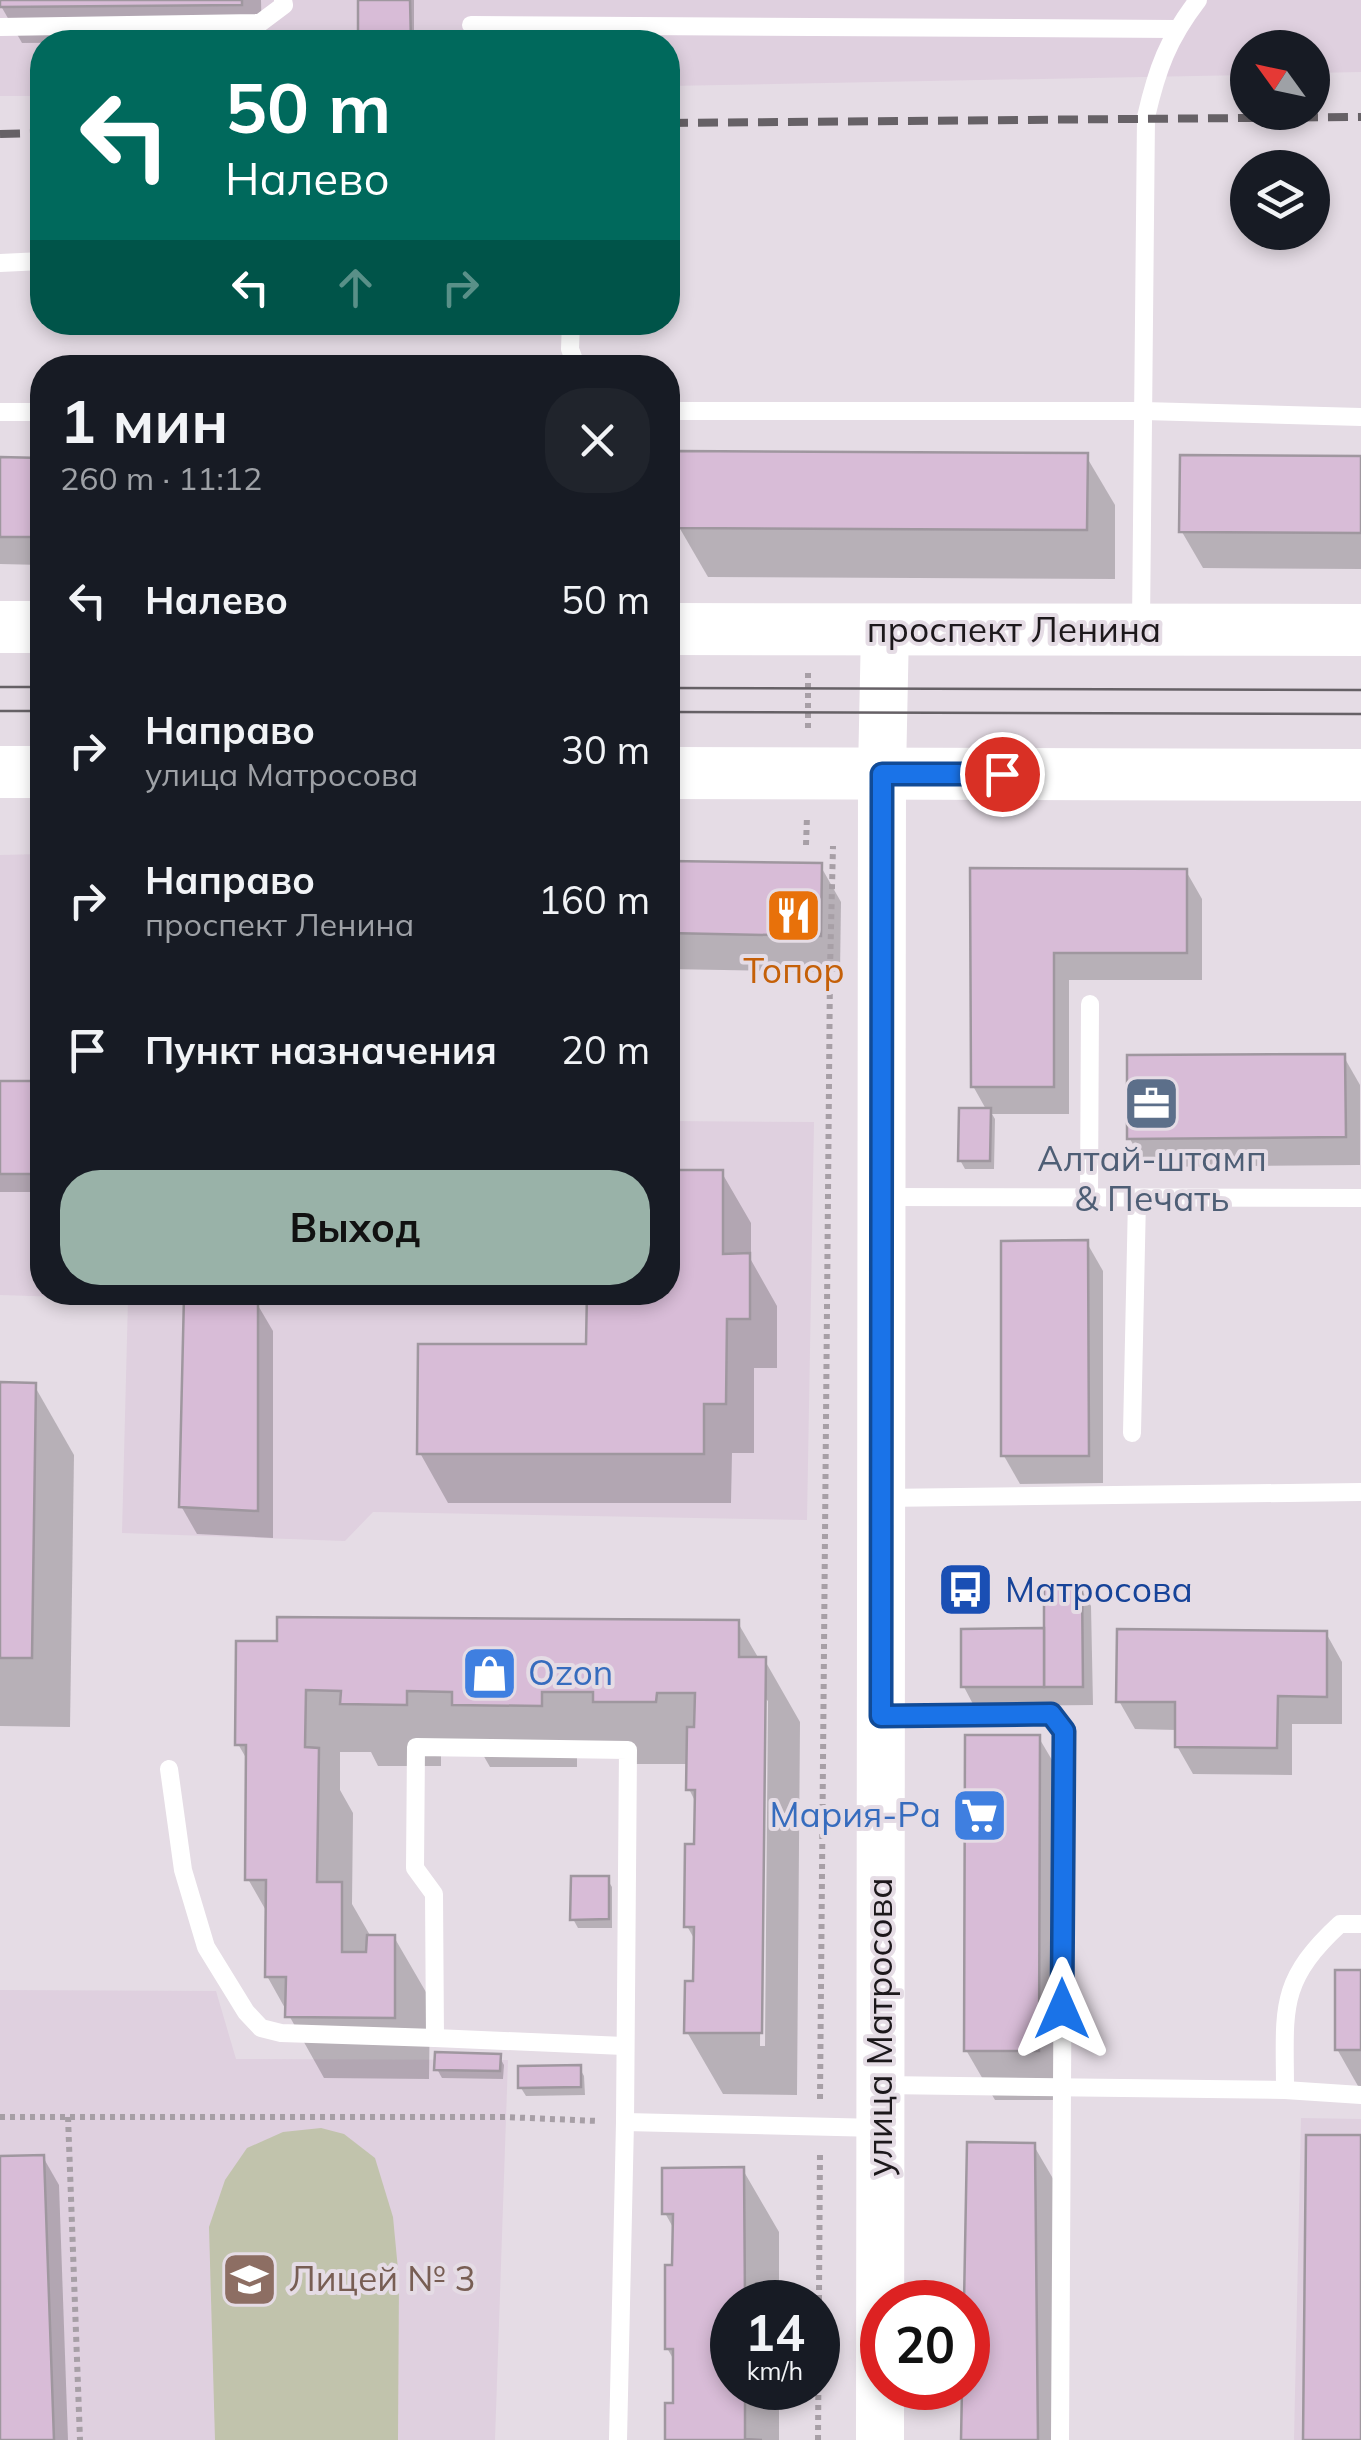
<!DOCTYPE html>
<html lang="ru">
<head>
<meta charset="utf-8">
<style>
  :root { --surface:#171b24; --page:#20242c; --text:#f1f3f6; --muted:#9ea1a6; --accent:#99b2a8 }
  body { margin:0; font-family:Mulish,sans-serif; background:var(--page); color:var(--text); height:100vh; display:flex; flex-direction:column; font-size:38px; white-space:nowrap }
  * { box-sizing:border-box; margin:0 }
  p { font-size:32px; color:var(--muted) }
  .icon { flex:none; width:55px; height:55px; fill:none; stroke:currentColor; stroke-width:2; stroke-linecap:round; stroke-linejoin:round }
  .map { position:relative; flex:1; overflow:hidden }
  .panel { position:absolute; left:30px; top:355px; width:650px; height:950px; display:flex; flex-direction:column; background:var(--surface); border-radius:40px; box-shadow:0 5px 15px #0003 }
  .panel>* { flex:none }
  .banner { position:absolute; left:30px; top:30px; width:650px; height:305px; border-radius:40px; box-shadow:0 5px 15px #0003; background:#00695c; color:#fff; overflow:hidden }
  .needle { width:65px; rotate:303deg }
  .fabs { position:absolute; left:1230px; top:30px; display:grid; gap:20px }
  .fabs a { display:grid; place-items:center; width:100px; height:100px; border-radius:50%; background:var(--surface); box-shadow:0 5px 15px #0003; font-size:50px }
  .speed { position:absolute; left:710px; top:2280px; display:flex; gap:20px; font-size:50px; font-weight:700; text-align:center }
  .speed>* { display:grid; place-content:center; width:130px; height:130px; border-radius:50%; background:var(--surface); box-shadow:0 5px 15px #0003; line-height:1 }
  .speed small { font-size:25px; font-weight:400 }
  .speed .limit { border:15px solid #d22; background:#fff; color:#111 }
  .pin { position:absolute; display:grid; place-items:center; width:85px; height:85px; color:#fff; margin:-42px; border:5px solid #fff; border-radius:50%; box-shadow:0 2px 10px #0007 }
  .me { position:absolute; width:110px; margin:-55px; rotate:0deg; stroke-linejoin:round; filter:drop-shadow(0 0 8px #0008) }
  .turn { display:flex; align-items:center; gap:35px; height:210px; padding:0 30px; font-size:45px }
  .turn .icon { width:130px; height:130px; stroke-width:2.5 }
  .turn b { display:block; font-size:70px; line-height:85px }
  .lanes { display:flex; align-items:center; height:95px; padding:0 30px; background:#0003; justify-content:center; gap:50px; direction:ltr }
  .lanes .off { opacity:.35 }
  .round { display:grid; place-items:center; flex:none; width:105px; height:105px; border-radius:40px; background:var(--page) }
  .summary { display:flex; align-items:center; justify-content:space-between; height:170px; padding:0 30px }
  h1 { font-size:60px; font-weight:700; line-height:75px }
  .primary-button { display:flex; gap:20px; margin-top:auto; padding:20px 30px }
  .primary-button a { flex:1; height:115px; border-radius:40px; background:var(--accent); color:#111; font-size:40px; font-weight:700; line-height:115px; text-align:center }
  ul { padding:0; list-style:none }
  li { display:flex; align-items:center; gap:30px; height:150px; padding:0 30px }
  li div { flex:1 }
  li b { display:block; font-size:38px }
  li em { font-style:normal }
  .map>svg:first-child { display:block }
  .built { fill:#dfd0df }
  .green { fill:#c1c3ac }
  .shadow { fill:#0003; fill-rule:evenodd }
  .building { fill:#d8bcd7; stroke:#9f979f; stroke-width:2.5 }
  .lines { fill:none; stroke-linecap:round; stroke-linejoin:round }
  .path { stroke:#a79fa6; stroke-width:6; stroke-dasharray:5 5; stroke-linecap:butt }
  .lane { stroke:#fff; stroke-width:18 }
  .secondary { stroke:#fff; stroke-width:48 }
  .primary { stroke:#fff; stroke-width:52 }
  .tram { stroke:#666166; stroke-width:2.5 }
  .rail { stroke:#666166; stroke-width:8; stroke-dasharray:20 10; stroke-linecap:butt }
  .route-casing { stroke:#114b97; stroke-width:25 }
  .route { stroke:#1a73e8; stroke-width:18 }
  .labels { text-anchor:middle; stroke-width:8; stroke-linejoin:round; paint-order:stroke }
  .street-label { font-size:35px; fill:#1c181b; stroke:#e5dce5 }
  .food-label { font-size:35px; fill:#c56008; stroke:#e5dce5 }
  .service-label { font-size:35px; fill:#4e5e75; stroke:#e5dce5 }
  .transit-label { font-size:35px; fill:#164399; stroke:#e5dce5; text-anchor:start }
  .shop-label { font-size:35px; fill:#366cbe; stroke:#e5dce5; text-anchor:start }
  .education-label { font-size:35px; fill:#785e54; stroke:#e5dce5; text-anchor:start }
</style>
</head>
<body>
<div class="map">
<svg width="1361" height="2440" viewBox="0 0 1361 2440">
  <rect width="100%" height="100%" fill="#e5dce5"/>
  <!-- built -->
  <g class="built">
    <polygon points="0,0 1361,0 1361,72 1313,73 1312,48 1248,48 1247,75 668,86 668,42 42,42 42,96 0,96"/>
    <polygon points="42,854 42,1292 668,1292 668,1121 814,1122 807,1520 373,1512 345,1541 122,1533 128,1299 0,1295 0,855"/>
    <polygon points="0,1990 216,1991 236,2059 508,2060 495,2440 0,2440"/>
    <polygon points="1301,2118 1361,2119 1361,2440 1294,2440"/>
  </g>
  <!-- green -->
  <polygon class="green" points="321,2128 344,2134 375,2158 393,2217 399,2280 398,2440 215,2440 209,2227 225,2180 247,2148 283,2132"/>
  <!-- shadow -->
  <g class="shadow">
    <polygon points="1,0 261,0 262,41 22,43 1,6"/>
    <rect x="361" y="0" width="53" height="42"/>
    <polygon points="1086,456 1115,505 1115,579 708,577 679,527"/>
    <polygon points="1361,459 1361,569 1203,568 1182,532"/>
    <polygon points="0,460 42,460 42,565 0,564"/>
    <polygon points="668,863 820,865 841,902 840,972 668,969"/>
    <polygon points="973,871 1186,871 1202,899 1202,980 1069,980 1069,1114 992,1114 995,1119 994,1169 965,1169 960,1160 987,1111 973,1086"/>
    <polygon points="1344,1057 1360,1085 1360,1165 1146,1167 1130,1139"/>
    <polygon points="0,1083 42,1084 42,1192 0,1192"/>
    <polygon points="668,1173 722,1173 751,1223 751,1260 777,1306 777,1368 754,1368 754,1453 732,1453 731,1503 448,1503 420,1453 589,1347 668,1292"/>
    <polygon points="1087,1243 1103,1271 1103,1483 1020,1484 1004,1456"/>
    <polygon points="256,1302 273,1331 273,1538 197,1534 181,1506"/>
    <polygon points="0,1385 34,1385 74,1455 70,1727 0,1726"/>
    <polygon points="1080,1587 1091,1606 1093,1705 974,1706 964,1687 1047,1631"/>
    <path d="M738 1623 759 1659H764L800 1722 797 2095 723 2094 687 2032 696 1984V1942L687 1926 697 1847V1805L689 1789V1764H632L626 1754H577V1767H490L482 1753 441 1752V1766H378L371 1752H340V1790L353 1813 352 1904 371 1937H394L430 1999 429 2079 324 2078 267 1976 268 1914 248 1879 249 1763 238 1744V1643ZM763 1696 768 1701 765 2046H760Z"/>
    <polygon points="1326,1633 1342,1662 1342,1724 1292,1724 1292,1775 1193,1774 1177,1746 1177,1730 1135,1729 1119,1701"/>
    <polygon points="1039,1738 1068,1787 1067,2100 995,2100 966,2050"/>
    <polygon points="607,1879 612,1887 612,1928 578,1928 573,1919"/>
    <polygon points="1361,1973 1361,2086 1358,2086 1337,2049"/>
    <polygon points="499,2056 504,2065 503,2079 442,2078 437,2069"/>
    <polygon points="579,2067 584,2076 585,2095 526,2096 521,2088"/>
    <polygon points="969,2144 1034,2146 1055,2182 1057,2440 964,2440 965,2388 968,2388"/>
    <polygon points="43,2157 59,2185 68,2440 0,2440 0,2159"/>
    <polygon points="743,2170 779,2232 779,2302 732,2302 732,2388 779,2388 779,2440 667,2440 676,2405 675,2362 667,2348 675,2267 675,2231 665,2213"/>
  </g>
  <!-- building -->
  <g class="building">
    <polygon points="0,0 242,0 242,5 0,7"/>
    <polygon points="358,0 410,0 411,42 358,42"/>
    <polygon points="677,451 1088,453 1087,530 677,528"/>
    <polygon points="1180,455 1361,456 1361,533 1179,532"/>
    <polygon points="0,457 42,458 42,537 0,537"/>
    <polygon points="668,861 822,863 821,936 668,933"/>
    <polygon points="970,868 1187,869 1187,953 1054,953 1054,1087 971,1087"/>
    <polygon points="1345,1054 1346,1137 1127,1139 1127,1055"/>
    <rect x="0" y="1081" width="42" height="93"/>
    <polygon points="959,1108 991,1108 990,1161 958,1161"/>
    <polygon points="668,1170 723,1170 723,1254 750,1253 750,1319 727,1319 726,1404 704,1404 704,1454 417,1454 418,1344 586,1344 587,1292 668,1292"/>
    <polygon points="1088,1240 1089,1456 1001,1456 1001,1241"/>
    <polygon points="184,1296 258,1300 258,1511 179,1507"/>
    <polygon points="0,1382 36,1383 32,1658 0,1658"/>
    <polygon points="1082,1584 1083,1687 1044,1687 1044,1585"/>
    <polygon points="277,1617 739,1620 739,1657 766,1657 762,2033 684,2033 685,1981 693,1981 694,1927 684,1927 685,1844 694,1844 695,1790 686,1790 687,1727 694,1727 695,1693 657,1693 656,1702 593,1702 593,1692 542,1692 542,1706 452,1705 452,1692 407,1691 407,1705 340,1704 341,1691 306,1690 305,1747 319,1748 317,1882 342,1882 342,1952 366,1952 367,1935 395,1935 395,2018 285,2017 286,1977 265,1977 266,1880 245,1880 246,1745 235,1745 236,1641 277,1641"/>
    <polygon points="1044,1628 1044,1687 961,1687 961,1629"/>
    <polygon points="1117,1629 1327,1631 1327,1697 1278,1696 1277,1748 1175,1747 1175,1702 1116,1702"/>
    <polygon points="965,1735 1040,1735 1039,2051 964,2051"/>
    <polygon points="571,1876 609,1876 609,1919 570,1920"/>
    <rect x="1335" y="1970" width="26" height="80"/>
    <polygon points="435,2052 501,2054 500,2071 434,2070"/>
    <polygon points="581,2065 581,2087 518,2088 518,2066"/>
    <polygon points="1306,2135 1361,2135 1361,2440 1303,2440"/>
    <polygon points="967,2142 1035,2143 1038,2440 961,2440 962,2388 968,2388 968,2302 964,2302"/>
    <polygon points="44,2155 54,2440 0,2440 0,2156"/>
    <polygon points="744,2167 745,2302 732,2302 732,2388 745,2388 745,2439 762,2440 665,2440 665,2403 673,2403 673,2349 665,2349 665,2265 672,2265 673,2214 662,2214 662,2168"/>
  </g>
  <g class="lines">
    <!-- path -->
    <g class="path">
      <polyline points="808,728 808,671"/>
      <polyline points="806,845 807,816"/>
      <polyline points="820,2099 830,969 833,846"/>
      <polyline points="0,2117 505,2117 598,2121"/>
      <polyline points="68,2117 80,2440"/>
      <polyline points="818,2440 820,2151"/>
    </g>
    <!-- lane -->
    <g class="lane">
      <polyline points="471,25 1176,29"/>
      <polyline points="0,27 260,23 284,5 283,0"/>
      <polyline points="0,263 42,261"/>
      <polyline points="571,322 570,349 577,368"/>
      <polyline points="668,411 1144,411 1361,417"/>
      <polyline points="0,412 42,412"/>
      <path d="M1141 625 1146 117C1157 69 1168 39 1198 0"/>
      <polyline points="883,1197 1361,1198"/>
      <polyline points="1089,1198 1090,1004"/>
      <polyline points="1132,1433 1137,1199"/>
      <polyline points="882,1498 1361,1492"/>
      <polyline points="881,1716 1051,1714 1064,1731 1060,2440"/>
      <polyline points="169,1769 183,1870 206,1947 246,2012 261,2028 281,2033 435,2038 434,1894 415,1868 416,1747 628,1750 625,2122 618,2440"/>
      <polyline points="435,2038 624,2046"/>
      <polyline points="881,2085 1285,2090 1361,2095"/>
      <path d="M1285 2090C1285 2010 1277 1982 1340 1924H1361"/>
      <polyline points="625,2122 879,2128"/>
    </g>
    <!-- secondary -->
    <polyline class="secondary" points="880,2440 882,773 885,629"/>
    <!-- primary -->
    <g class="primary">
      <polyline points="0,627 42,627"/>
      <polyline points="668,629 1361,630"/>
      <polyline points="0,772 42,772"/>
      <polyline points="668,773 1361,775"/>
    </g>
    <!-- tram -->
    <g class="tram">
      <polyline points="0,687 42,687"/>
      <polyline points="668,688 1361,690"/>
      <polyline points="0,711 42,711"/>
      <polyline points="668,712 1361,714"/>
    </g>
    <!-- rail -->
    <g class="rail">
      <polyline points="668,123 1361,117"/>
      <polyline points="0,134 42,133"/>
    </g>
  </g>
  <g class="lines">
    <defs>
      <polyline id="route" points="1002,774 882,774 881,1716 1051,1714 1064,1731 1062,2009"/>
    </defs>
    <!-- route casing -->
    <use href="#route" class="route-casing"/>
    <!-- route -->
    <use href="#route" class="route"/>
  </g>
  <!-- icons -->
  <defs>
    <symbol id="restaurant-square" viewBox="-11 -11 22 22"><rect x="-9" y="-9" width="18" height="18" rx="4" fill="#e8710a" stroke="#e5dce5"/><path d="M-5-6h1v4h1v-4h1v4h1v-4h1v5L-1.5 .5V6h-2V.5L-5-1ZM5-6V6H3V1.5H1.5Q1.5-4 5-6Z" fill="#fff"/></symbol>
    <symbol id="office-square" viewBox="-11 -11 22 22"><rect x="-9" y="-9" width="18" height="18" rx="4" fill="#5c6f8a" stroke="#e5dce5"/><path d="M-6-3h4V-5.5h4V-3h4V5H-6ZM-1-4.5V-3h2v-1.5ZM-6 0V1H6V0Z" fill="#fff"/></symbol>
    <symbol id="bus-square" viewBox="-11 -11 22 22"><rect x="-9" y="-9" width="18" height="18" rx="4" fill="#1a4fb4" stroke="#e5dce5"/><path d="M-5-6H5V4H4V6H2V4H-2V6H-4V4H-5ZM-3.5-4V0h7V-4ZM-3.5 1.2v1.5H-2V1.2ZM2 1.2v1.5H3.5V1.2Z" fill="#fff"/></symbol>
    <symbol id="shop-square" viewBox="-11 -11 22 22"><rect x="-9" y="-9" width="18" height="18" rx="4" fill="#3f7fe0" stroke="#e5dce5"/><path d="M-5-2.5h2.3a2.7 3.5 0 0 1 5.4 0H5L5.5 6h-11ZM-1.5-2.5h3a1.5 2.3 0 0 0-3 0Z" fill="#fff"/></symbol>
    <symbol id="supermarket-square" viewBox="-11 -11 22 22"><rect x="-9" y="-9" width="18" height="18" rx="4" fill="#3f7fe0" stroke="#e5dce5"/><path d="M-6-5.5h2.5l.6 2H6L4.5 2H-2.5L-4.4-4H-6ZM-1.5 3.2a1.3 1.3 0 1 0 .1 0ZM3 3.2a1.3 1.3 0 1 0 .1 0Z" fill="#fff"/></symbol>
    <symbol id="school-square" viewBox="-11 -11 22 22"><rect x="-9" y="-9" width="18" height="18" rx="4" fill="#8d6e63" stroke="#e5dce5"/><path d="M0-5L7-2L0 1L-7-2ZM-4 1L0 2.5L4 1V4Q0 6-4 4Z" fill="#fff"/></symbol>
  </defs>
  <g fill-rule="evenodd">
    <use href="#restaurant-square" x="762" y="884" width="63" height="63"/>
    <use href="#office-square" x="1120" y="1072" width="63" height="63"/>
    <use href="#bus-square" x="934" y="1558" width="63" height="63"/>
    <use href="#shop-square" x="458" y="1642" width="63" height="63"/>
    <use href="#supermarket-square" x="948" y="1784" width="63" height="63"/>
    <use href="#school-square" x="218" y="2248" width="63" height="63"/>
  </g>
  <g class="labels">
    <!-- street labels -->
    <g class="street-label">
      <text x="1014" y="642">проспект Ленина</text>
      <text transform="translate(880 2027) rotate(-90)" y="12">улица Матросова</text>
    </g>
    <!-- food labels -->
    <g class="food-label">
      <text x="794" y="983">Топор</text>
    </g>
    <!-- service labels -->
    <g class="service-label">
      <text x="1152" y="1171">Алтай-штамп<tspan x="1152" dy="40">&amp; Печать</tspan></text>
    </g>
    <!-- transit labels -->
    <g class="transit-label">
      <text x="1005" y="1602">Матросова</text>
    </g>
    <!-- shop labels -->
    <g class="shop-label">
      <text x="528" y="1685">Ozon</text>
      <text x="941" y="1827" text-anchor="end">Мария-Ра</text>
    </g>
    <!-- education labels -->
    <g class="education-label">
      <text x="289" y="2291">Лицей № 3</text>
    </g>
  </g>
</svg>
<div class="fabs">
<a><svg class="needle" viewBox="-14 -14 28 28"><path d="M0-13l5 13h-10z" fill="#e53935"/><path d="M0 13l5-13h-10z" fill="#9ea1a6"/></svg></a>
<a><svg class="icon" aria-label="layers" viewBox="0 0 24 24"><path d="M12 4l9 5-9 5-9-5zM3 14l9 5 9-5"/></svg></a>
</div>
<div class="speed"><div>14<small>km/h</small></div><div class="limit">20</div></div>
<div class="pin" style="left:1002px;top:774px;background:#d93025"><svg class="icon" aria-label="arrive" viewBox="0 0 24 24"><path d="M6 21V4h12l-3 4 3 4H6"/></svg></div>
<svg class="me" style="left:1062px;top:2009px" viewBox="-20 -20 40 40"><path d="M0-17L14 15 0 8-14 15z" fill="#1a73e8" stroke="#fff" stroke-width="4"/></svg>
<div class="banner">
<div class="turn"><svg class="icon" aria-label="left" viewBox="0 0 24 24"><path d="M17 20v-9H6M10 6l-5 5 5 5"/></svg><div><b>50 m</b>Налево</div></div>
<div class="lanes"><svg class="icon" aria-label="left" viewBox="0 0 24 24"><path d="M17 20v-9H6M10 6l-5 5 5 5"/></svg><svg class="icon off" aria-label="ahead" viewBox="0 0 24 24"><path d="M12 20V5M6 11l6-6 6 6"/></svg><svg class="icon off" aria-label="right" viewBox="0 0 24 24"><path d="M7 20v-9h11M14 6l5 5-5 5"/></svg></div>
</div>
<section class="panel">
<div class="summary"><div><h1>1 мин</h1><p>260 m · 11:12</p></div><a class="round"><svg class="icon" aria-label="close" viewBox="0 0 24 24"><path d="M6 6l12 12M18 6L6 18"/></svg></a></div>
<ul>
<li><svg class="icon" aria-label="left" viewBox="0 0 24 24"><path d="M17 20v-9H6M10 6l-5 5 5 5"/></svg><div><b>Налево</b></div><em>50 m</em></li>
<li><svg class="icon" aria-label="right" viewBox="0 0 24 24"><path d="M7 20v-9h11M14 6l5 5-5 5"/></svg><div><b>Направо</b><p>улица Матросова</p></div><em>30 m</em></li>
<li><svg class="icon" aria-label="right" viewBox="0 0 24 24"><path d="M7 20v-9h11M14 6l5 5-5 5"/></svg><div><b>Направо</b><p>проспект Ленина</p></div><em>160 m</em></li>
<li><svg class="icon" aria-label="arrive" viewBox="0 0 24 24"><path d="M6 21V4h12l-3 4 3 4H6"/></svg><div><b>Пункт назначения</b></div><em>20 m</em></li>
</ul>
<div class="primary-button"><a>Выход</a></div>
</section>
</div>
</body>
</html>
